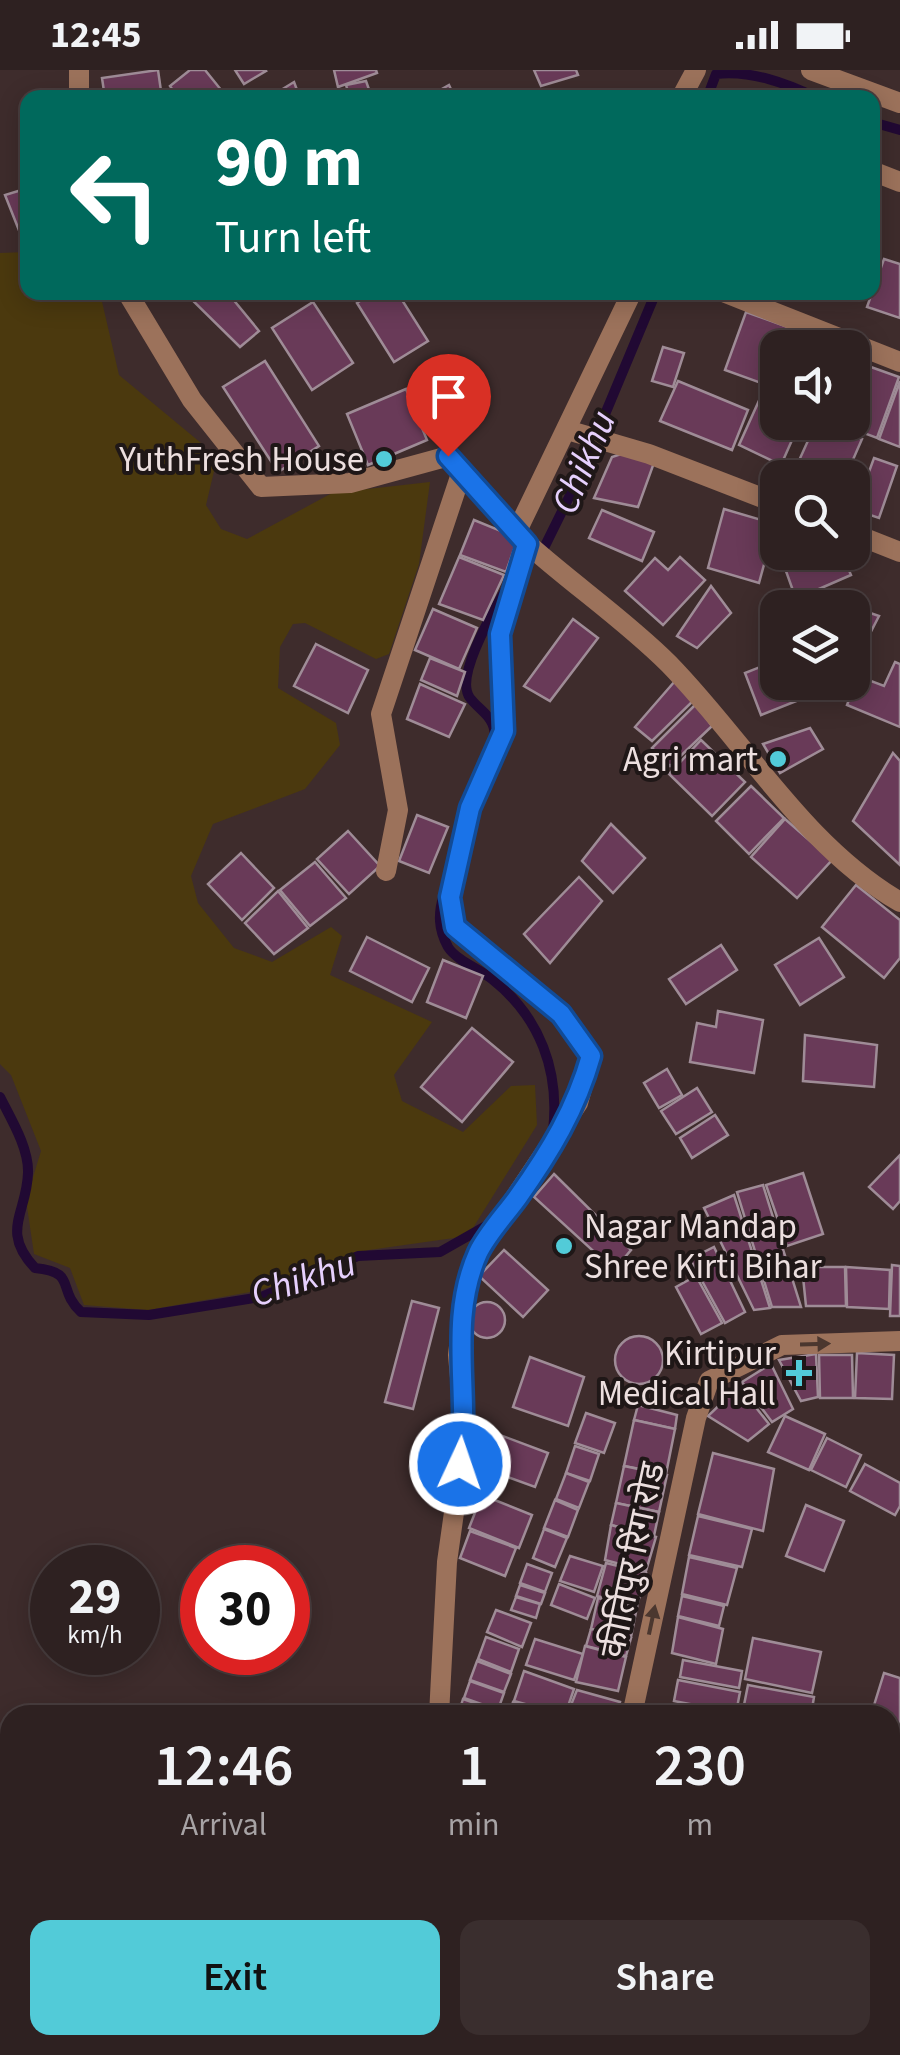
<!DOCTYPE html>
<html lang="en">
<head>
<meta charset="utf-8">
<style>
  :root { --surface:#2e2121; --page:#3a2e2e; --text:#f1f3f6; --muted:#a7a3a5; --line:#493e3f; --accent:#52cbd8 }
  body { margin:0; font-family:"Source Sans 3","Noto Sans Devanagari",sans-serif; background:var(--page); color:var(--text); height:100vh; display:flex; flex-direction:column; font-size:38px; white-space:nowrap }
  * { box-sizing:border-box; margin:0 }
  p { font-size:32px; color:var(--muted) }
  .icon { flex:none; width:55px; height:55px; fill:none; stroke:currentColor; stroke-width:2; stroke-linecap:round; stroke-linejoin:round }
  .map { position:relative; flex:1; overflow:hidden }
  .details { position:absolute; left:0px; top:1635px; width:900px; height:350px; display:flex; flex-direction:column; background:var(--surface); border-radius:30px 30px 0 0; box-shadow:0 5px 25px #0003,0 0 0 2px var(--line) }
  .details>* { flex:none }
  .hud { position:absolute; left:20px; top:20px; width:860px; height:210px; border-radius:20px; box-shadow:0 5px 25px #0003,0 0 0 2px var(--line); background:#00695c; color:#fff; overflow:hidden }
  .tools { position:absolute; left:760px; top:260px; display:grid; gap:20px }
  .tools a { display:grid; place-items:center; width:110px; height:110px; border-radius:20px; background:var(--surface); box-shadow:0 5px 25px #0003,0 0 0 2px var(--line); font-size:50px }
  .speed { position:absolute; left:30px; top:1475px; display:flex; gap:20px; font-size:50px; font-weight:700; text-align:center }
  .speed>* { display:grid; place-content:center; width:130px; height:130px; border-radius:50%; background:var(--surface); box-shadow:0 5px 25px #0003,0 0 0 2px var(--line); line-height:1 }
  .speed small { font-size:25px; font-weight:400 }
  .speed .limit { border:15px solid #d22; background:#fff; color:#111 }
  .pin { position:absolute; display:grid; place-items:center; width:85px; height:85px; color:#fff; margin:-102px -42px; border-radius:50% 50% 50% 0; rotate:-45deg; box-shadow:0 0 10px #0007 }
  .pin .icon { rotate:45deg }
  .me { position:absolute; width:110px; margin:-55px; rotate:3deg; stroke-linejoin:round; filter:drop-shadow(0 0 8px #0008) }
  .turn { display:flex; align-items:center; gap:35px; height:210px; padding:0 30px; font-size:45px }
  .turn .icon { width:130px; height:130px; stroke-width:2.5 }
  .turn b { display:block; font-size:70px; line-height:85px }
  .eta { display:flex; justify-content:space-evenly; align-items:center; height:170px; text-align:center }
  .eta b { font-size:60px; font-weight:600; line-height:70px }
  .primary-button { display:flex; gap:20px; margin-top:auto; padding:20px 30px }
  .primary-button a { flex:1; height:115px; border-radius:20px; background:var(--accent); color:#111; font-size:40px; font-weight:600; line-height:115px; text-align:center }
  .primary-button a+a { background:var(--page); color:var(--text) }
  .status { display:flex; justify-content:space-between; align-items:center; height:70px; padding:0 50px; background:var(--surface); direction:ltr }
  .status svg { height:28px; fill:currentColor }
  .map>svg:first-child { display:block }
  .green { fill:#4b390e }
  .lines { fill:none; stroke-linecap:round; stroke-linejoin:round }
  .stream { stroke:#210933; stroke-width:10 }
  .building { fill:#693a58; stroke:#9f8c97; stroke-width:2.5 }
  .minor { stroke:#9c725b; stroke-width:20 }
  .tertiary { stroke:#9c725b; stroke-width:20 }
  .oneway { fill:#4b372f }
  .route-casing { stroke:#114b97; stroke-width:25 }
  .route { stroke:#1a73e8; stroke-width:18 }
  .poi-dot { fill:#52cbd8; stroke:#1f1717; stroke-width:4 }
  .labels { text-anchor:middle; stroke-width:8; stroke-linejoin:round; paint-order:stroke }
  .poi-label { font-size:35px; fill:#ecdfdf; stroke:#1f1717; text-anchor:end }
  .street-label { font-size:35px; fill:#ecdfdf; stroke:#1f1717 }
  .water-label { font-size:38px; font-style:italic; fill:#e6d0fd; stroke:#1f1717 }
</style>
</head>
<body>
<div class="status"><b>12:45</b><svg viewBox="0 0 49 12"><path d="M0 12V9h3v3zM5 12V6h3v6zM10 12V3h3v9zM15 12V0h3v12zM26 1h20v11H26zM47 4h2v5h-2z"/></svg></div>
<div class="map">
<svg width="900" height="1985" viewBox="0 0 900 1985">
  <rect width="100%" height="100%" fill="#3e2c2c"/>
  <!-- green -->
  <g class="green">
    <polygon points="27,182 28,222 100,223 119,305 201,373 215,397 206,435 221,459 247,469 332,423 430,412 419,494 389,584 376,589 305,553 293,554 280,577 278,618 336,653 340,675 305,719 213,754 191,806 198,833 234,878 272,892 331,857 342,866 330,905 432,952 394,1005 402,1031 463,1062 511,1016 535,1015 537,1055 468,1166 369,1180 261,1220 148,1240 84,1235 70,1198 34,1184 26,1130 41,1081 11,1005 0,994 0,183"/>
    <polygon points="0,1829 10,1831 10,1975 161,1975 159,1985 0,1985"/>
  </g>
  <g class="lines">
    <!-- stream -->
    <g class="stream">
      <path d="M707 28 716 4C751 0 786 13 817 28"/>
      <polyline points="872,52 900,60"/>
      <polyline points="540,486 578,409 656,222"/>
      <path d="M495 666C494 646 481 642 470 628 454 607 494 540 506 519"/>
      <path d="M444 824C438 843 438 859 448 877 456 890 479 899 492 909 540 947 560 1001 553 1061"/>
      <path d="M0 1027C11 1049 29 1078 28 1103 27 1143 0 1161 35 1198 78 1202 56 1219 81 1242L149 1245 261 1227 358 1186 440 1182 491 1153"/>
    </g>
  </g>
  <!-- building -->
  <g class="building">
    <polygon points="158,0 162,28 105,28 102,8"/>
    <polygon points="190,0 205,0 222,21 214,28 178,28 170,16"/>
    <polygon points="235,0 265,0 266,1 244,14"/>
    <polygon points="334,0 376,0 377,3 338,17"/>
    <polygon points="534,0 576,0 578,5 541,16"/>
    <polygon points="366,11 372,28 350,28 346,15"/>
    <polygon points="294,12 300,28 268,28"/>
    <polygon points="449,15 455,28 426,28"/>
    <polygon points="28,118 28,172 24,173 5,125"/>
    <polygon points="884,189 900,194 900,248 867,237"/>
    <polygon points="191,222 227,222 259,261 240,277 187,225"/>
    <polygon points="373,222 397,222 428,271 394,292 357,233"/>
    <polygon points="313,232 353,293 312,320 272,258"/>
    <polygon points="746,242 796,260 790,278 778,278 775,318 725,300"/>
    <polygon points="663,277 684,283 673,317 652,311"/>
    <polygon points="852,282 868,289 852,323"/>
    <polygon points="265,291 319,376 278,402 223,317"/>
    <polygon points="868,296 899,307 877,368 845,356 852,352 852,336"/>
    <polygon points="678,311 748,340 732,380 660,351"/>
    <polygon points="900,311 900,377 879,369"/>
    <polygon points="406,319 427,370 368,395 347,344"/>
    <polygon points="762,324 778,331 778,352 800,352 781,395 739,375"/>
    <polygon points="816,353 862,369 845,408 792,406"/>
    <polygon points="633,380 655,390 638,437 594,428 612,387"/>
    <polygon points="874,388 897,396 879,448 855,440"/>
    <polygon points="724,439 775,454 759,513 708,498"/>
    <polygon points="602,440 654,462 642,491 589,468"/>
    <polygon points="474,450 518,468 506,502 460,485"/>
    <polygon points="819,482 841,482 851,505 796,529 782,490"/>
    <polygon points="459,487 504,505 483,550 439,534"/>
    <polygon points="680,487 705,510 663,555 625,521 655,488 668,500"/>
    <polygon points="711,516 731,543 697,578 677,566"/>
    <polygon points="818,525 879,546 863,577 852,572 852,538 813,538"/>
    <polygon points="433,539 477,558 459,599 415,580"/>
    <polygon points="573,549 598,568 550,631 524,616"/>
    <polygon points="316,574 368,600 348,643 294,616"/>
    <polygon points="430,588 465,602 457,626 421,610"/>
    <polygon points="778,590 778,612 809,612 814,624 761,645 745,603"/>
    <polygon points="895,592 900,594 900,657 847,635 858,606 884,616"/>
    <polygon points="675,611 694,630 652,671 635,657"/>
    <polygon points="420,614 465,634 449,667 407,649"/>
    <polygon points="696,634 712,656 670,696 652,678"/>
    <polygon points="810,658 823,679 780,703 763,674"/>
    <polygon points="701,670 745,712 712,746 669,704"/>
    <polygon points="893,683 900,691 900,795 853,751"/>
    <polygon points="751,716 784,748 749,784 716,751"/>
    <polygon points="417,745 448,757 429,803 399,791"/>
    <polygon points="785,749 832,790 797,828 751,787"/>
    <polygon points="611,754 645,788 613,823 582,791"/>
    <polygon points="348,761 380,796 349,824 317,789"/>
    <polygon points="241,783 274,818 242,850 208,814"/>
    <polygon points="315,792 346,828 310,856 280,820"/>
    <polygon points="579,807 602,831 550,893 524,864"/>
    <polygon points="856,815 900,850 900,888 884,908 822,857"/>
    <polygon points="278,821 308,858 274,884 245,853"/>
    <polygon points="367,867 429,898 412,932 350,901"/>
    <polygon points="819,868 844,907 800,935 775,895"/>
    <polygon points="721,875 737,900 686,934 669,909"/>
    <polygon points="443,890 483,906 466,948 427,932"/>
    <polygon points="718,941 763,950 754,1003 690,992 697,953 716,957"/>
    <polygon points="472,958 513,992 462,1052 421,1017"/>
    <polygon points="805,965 877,975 874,1017 803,1011"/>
    <polygon points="667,999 682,1025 659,1038 644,1013"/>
    <polygon points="697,1018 712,1042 676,1064 661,1041"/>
    <polygon points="715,1045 728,1065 692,1088 680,1068"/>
    <polygon points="900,1085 900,1131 893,1139 869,1117"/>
    <polygon points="803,1103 823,1164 787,1176 766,1115"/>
    <polygon points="554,1104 631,1180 614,1200 534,1127"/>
    <polygon points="763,1115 801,1237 772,1237 737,1122"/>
    <polygon points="734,1125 770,1238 754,1240 704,1138"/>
    <polygon points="714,1177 745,1242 725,1253 690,1189"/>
    <polygon points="504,1180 548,1220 523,1247 479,1206"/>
    <polygon points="892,1195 900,1196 900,1246 890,1246"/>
    <polygon points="802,1197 845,1197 846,1236 806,1236"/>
    <polygon points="846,1197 890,1200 889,1239 847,1237"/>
    <polygon points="696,1206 722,1253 701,1264 676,1217"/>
    <polygon points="412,1231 439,1238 413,1339 385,1332"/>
    <circle cx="487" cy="1250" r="18"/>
    <circle cx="639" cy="1290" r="24"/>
    <polygon points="857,1283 894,1285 892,1329 855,1328"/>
    <polygon points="816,1284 818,1327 801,1331 779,1290"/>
    <polygon points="819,1285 852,1285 853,1328 820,1328"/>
    <polygon points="530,1287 584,1307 568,1356 513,1337"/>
    <polygon points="771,1294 793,1339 772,1352 742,1312"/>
    <polygon points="739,1316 769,1354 748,1371 708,1346"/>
    <polygon points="638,1335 677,1345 675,1359 634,1350"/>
    <polygon points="586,1343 615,1353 604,1383 575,1373"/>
    <polygon points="785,1346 825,1364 809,1400 768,1382"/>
    <polygon points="634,1350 675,1359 666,1404 624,1396"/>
    <polygon points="492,1362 548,1383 535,1417 480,1397"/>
    <polygon points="827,1368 861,1385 846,1417 811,1400"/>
    <polygon points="575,1376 599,1384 590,1411 566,1403"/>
    <polygon points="713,1383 774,1399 763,1461 698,1444"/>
    <polygon points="865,1394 900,1413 900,1436 895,1445 850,1421"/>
    <polygon points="624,1396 667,1405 659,1442 616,1433"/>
    <polygon points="566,1403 589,1412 579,1438 556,1429"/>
    <polygon points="482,1425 532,1445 519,1478 469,1458"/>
    <polygon points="555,1430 578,1440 568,1467 544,1458"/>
    <polygon points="616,1433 659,1442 654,1466 611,1455"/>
    <polygon points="806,1435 844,1451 824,1501 786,1486"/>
    <polygon points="698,1446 752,1459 742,1497 689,1485"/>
    <polygon points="611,1455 656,1467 646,1501 605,1490"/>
    <polygon points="544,1459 567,1468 555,1497 533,1488"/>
    <polygon points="470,1461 516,1478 505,1506 460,1488"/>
    <polygon points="570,1486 603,1496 594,1522 560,1511"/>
    <polygon points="689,1487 737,1498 727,1535 682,1524"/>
    <polygon points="606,1493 646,1503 637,1536 597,1526"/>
    <polygon points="527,1494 552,1503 545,1522 520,1513"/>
    <polygon points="559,1514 595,1528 587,1549 551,1535"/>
    <polygon points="520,1515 545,1523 541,1534 516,1526"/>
    <polygon points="682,1526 724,1536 719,1556 678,1546"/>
    <polygon points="516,1527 540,1534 536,1548 511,1540"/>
    <polygon points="598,1528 637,1537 631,1567 591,1559"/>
    <polygon points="496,1540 531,1553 522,1577 487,1562"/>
    <polygon points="678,1547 723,1559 716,1594 672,1583"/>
    <polygon points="591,1559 631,1568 626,1586 586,1576"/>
    <polygon points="486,1567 519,1579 511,1602 478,1589"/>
    <polygon points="753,1568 821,1582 812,1623 745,1609"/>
    <polygon points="535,1569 583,1584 574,1610 526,1595"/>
    <polygon points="585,1576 626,1587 618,1621 576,1612"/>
    <polygon points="683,1590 742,1601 739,1618 680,1607"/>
    <polygon points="477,1591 511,1604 504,1622 470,1610"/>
    <polygon points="524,1601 574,1619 565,1645 514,1631"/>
    <polygon points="884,1603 900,1608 900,1677 890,1674 890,1645 871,1645"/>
    <polygon points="678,1610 740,1622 736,1643 674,1631"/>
    <polygon points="470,1611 504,1623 498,1640 464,1628"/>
    <polygon points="748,1615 814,1627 811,1645 742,1645"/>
    <polygon points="577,1620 620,1632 617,1645 567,1645"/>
    <polygon points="463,1629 498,1641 496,1645 458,1645"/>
    <polygon points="513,1632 552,1645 509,1645"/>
    <polygon points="890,1678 900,1681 900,1723 890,1720"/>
    <polygon points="890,1723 900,1726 900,1762 890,1759"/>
    <polygon points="890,1762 900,1765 890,1800"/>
    <polygon points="890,1913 900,1915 900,1957 890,1955"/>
    <polygon points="890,1959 900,1961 900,1985 853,1985 855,1975 890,1975"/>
    <polygon points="174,1975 305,1975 303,1985 173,1985"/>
    <polygon points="413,1975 470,1975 485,1978 483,1985 412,1985"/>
    <polygon points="504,1975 543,1975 548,1976 546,1985 501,1985"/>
    <polygon points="606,1975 648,1975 655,1977 653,1985 603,1985"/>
    <polygon points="677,1975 716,1975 714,1985 676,1980"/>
  </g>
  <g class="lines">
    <!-- minor -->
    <g class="minor">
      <polyline points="811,0 900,33"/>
      <polyline points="79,28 79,0"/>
      <polyline points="681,28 696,0"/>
      <polyline points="872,101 900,112"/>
      <path d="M127 222 192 330 261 417 350 413 449 386C475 416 500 449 530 476 575 516 626 551 669 594 747 674 803 775 900 832"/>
      <polyline points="723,222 900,292"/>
      <polyline points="567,360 649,384 778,434"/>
      <polyline points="516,463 632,222"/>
      <polyline points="852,463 900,482"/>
      <polyline points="386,801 398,740 381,644 462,401"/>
      <polyline points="439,1645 447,1492 465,1365 458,1285 464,1233 478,1183 578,1033 591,986 561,944 455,857 450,827 470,738 504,661 500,564 527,474"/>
      <polyline points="394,1985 397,1975"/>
    </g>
    <!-- tertiary -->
    <g class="tertiary">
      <polyline points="632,1645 696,1348 709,1311 782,1275 900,1271"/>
      <polyline points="557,1985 559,1975"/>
    </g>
  </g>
  <!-- one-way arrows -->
  <defs><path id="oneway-solid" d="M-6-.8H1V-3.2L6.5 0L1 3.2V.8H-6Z" transform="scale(2.5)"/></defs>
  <g class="oneway">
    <use href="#oneway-solid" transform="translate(815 1274) rotate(-2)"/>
    <use href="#oneway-solid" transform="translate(652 1550) rotate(-78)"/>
  </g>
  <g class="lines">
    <defs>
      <path id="route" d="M448 386 527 474 500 564 504 661 470 738 450 827 455 857 561 944 591 986C576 1039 550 1082 518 1127 505 1145 487 1164 478 1183 447 1252 471 1324 460 1394"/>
    </defs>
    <!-- route casing -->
    <use href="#route" class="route-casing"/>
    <!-- route -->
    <use href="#route" class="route"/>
  </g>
  <!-- markers -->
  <g class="poi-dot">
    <circle cx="384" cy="389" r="10"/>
    <circle cx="778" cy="689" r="10"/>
    <circle cx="564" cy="1176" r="10"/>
    <path d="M794 1288h10v10h10v10h-10v10h-10v-10h-10v-10h10z"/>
  </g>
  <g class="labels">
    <!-- poi labels -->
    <g class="poi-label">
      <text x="364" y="401">YuthFresh House</text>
      <text x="758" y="701">Agri mart</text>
      <text x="584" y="1168" text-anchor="start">Nagar Mandap<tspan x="584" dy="40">Shree Kirti Bihar</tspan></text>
      <text x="776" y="1295">Kirtipur<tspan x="776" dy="40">Medical Hall</tspan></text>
    </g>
    <!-- street labels -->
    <g class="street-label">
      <text transform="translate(632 1490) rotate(-78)" y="12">कीर्तिपुर रिंग रोड</text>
    </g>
    <!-- water labels -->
    <g class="water-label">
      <text transform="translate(583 392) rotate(-67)" y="13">Chikhu</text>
      <text transform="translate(303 1208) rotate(-18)" y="13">Chikhu</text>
    </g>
  </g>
</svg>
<div class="tools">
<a><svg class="icon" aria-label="sound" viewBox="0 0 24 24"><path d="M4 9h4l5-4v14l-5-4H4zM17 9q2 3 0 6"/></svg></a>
<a><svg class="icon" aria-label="search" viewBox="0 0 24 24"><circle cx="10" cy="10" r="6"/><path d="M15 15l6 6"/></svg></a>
<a><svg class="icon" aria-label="layers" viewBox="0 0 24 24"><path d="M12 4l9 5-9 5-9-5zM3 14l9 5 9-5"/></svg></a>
</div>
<div class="speed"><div>29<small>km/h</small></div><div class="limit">30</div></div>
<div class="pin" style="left:448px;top:386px;background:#d93025"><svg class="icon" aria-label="arrive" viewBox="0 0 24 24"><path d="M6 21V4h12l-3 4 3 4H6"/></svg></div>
<svg class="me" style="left:460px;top:1394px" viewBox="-20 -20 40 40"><circle r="17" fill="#1a73e8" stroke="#fff" stroke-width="3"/><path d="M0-11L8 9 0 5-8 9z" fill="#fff"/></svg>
<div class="hud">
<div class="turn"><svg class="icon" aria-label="left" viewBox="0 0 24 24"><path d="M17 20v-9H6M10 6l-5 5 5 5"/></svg><div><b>90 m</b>Turn left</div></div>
</div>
<section class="details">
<div class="eta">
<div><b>12:46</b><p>Arrival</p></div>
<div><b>1</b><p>min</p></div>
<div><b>230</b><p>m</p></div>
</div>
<div class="primary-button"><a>Exit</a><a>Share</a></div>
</section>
</div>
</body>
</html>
